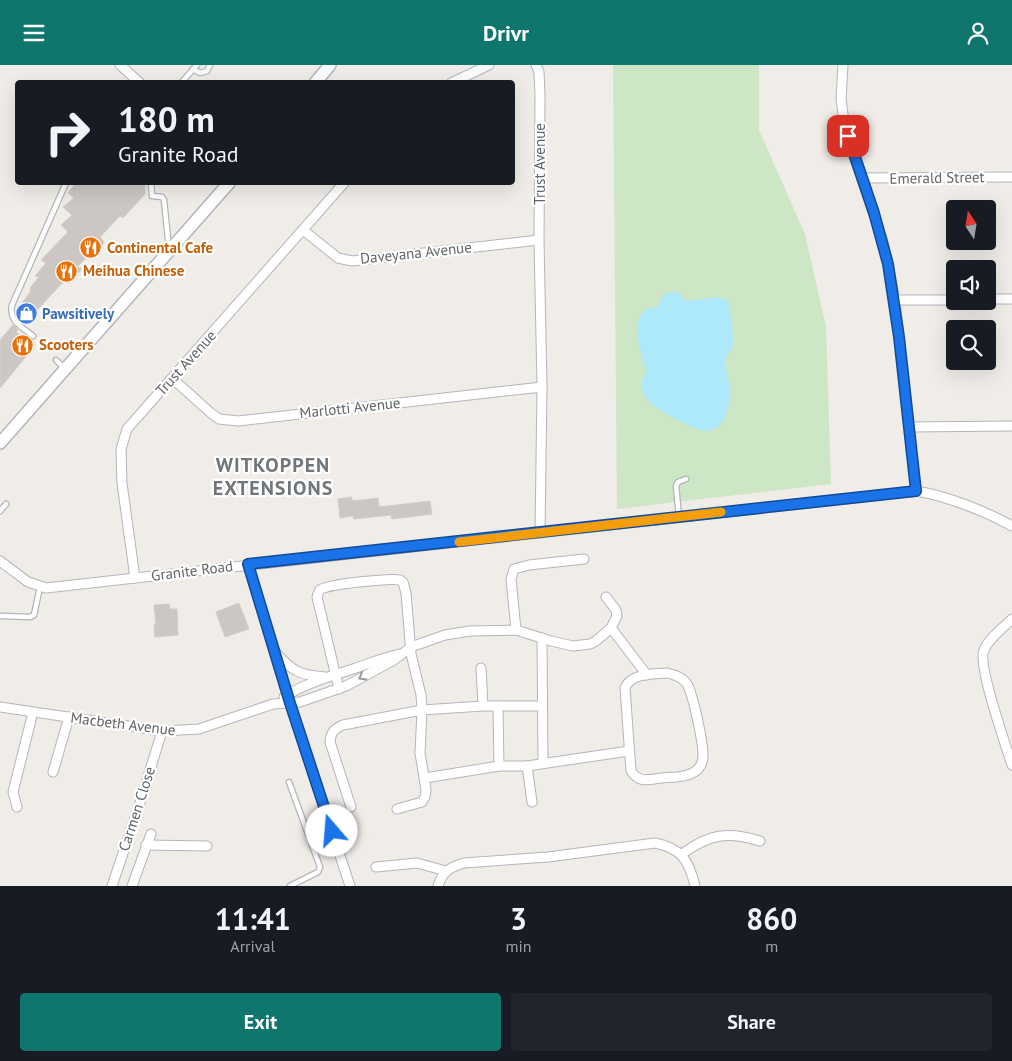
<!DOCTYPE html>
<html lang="en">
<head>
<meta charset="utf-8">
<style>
  :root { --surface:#171b24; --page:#20242c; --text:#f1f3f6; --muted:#9ea1a6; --accent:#0f766e }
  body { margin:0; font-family:"PT Sans",sans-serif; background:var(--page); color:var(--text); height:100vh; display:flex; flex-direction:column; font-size:19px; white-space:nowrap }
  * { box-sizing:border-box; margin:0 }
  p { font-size:16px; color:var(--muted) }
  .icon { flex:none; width:28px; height:28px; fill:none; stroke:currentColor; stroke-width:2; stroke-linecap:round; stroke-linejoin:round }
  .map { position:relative; height:821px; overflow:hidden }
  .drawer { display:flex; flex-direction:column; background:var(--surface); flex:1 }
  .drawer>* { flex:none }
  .banner { position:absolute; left:15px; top:15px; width:500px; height:105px; border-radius:5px; box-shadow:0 5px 20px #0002; background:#171b24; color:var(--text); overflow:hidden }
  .needle { width:32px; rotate:348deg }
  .tools { position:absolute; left:946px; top:135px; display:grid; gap:10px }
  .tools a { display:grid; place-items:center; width:50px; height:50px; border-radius:5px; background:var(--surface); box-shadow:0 5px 20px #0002; font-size:25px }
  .pin { position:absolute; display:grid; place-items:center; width:42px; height:42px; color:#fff; margin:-21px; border-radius:10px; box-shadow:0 2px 8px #0006 }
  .me { position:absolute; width:55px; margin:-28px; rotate:342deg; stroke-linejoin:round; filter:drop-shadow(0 0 4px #0008) }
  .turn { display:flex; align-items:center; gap:18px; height:105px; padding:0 20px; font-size:22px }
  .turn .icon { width:65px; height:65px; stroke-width:2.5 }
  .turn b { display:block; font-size:35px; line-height:42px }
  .eta { display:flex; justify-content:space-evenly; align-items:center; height:85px; text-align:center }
  .eta b { font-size:30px; font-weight:800; line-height:35px }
  .primary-button { display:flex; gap:10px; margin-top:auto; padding:10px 20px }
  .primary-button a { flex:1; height:58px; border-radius:5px; background:var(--accent); color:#fff; font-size:20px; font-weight:800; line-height:58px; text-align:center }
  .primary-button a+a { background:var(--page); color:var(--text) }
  header { display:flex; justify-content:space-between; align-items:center; height:65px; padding:0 20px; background:var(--accent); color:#fff; font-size:22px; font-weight:800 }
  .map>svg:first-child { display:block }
  .green { fill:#cce6c6 }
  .water { fill:#ade9fb }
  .building { fill:#ccc7c4; stroke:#d5cdc6 }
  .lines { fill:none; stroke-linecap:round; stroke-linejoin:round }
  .service-casing { stroke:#b3b6b9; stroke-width:7 }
  .minor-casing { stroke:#b3b6b9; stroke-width:11 }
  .tertiary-casing { stroke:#b3b6b9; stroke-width:14 }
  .service { stroke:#fff; stroke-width:4.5 }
  .minor { stroke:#fff; stroke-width:9 }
  .tertiary { stroke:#fff; stroke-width:11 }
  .oneway { stroke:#979a9c }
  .route-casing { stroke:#114b97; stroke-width:12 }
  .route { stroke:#1a73e8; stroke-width:9 }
  .slow { stroke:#f59e0b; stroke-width:9 }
  .labels { text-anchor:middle; stroke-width:4.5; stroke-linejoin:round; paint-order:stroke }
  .street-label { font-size:15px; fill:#5f6467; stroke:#fff }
  .food-label { font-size:15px; font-weight:bold; fill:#c56008; stroke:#fff; text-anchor:start }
  .shop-label { font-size:15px; font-weight:bold; fill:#366cbe; stroke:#fff; text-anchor:start }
  .district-label { font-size:20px; font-weight:bold; letter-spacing:1px; fill:#707679; stroke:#fff }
</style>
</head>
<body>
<header><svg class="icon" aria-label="menu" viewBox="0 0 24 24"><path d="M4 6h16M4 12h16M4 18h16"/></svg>Drivr<svg class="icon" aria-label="person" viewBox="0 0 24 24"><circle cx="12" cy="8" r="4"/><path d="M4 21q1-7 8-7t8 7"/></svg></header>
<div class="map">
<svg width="1012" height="821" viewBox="0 0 1012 821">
  <rect width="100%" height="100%" fill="#f0ece8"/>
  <!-- green -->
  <polygon class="green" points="613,0 759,0 759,65 805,169 826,262 831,419 617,444"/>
  <!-- water -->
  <path class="water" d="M676 226 686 236 717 232 727 235C730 244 735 275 732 284 730 287 726 289 726 293 724 303 729 314 730 323 731 331 729 338 727 346 725 352 723 358 717 362 715 363 709 366 707 366 697 365 686 359 678 355 660 346 629 331 647 306 639 288 636 271 639 252L646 244 658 242 664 229Z"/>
  <!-- building -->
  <g class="building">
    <polygon points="76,118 141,118 145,121 145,129 123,153 120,151 100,172 104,177 99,185 91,178 83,190 85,194 77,202 82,204 69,218 65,215 24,259 16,250 25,241 22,238 31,226 30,223 39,212 35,211 46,198 41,195 68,167 61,160 72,150 63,142 74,133 68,128"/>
    <polygon points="13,260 18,265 16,267 34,282 0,323 0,275"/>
    <polygon points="352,432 352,436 378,433 379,442 430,436 432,449 392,454 391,450 354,454 353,451 340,453 338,434"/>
    <polygon points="239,538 249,564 225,572 216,547"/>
    <polygon points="169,539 170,544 177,544 178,570 155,572 154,560 156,559 154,540"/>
  </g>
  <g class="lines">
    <defs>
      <g id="service">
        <polyline points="193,4 200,8 207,6 210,0"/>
        <polyline points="181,18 197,0"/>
        <polyline points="151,118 152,131 162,132 164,135 169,184"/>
        <path d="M33 271C21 261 9 257 12 240L66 118"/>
        <polyline points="56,295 65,304"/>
        <polyline points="0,446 6,439"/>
        <polyline points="679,452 676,421 678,417 686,414"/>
        <polyline points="0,551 30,552 34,550 40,522"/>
        <polyline points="289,717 320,802 318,807 290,821"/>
      </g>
      <g id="minor">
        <polyline points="120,0 140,18"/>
        <polyline points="536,0 539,7 540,31 539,175 542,322 540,468"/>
        <polyline points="843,0 841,34 844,56 852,86 882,173 888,199 895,235 916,426"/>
        <polyline points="451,18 489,0"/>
        <polyline points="862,113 1012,112"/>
        <polyline points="303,165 338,193 352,196 539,175"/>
        <polyline points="988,234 1012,234"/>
        <polyline points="895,235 955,235"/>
        <polyline points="173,314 212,349 219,354 238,356 542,322"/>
        <polyline points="910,362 1012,361"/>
        <path d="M0 496 28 517 46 523 916 426C947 431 985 446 1012 461"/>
        <polyline points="248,499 290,639 350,821"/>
        <polyline points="135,513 122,418 121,384 127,364 344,118"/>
        <path d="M1012 554C1003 563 989 573 984 585 977 599 1006 681 1012 700"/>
        <polyline points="611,563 647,610"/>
        <polyline points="516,565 511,514 514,504 529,500 584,494"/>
        <polyline points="542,573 543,698"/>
        <path d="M276 588C293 607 300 610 325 612"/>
        <polyline points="481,603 483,641"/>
        <path d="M667 608C675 610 682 612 687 619 693 629 703 677 703 690 703 695 701 701 698 704 689 713 673 712 661 713 648 715 639 718 631 706L625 623C631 608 654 609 667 608Z"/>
        <path d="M339 624 317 532C318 530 318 527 320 525 326 519 391 513 400 515L403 517 406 528 411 589 421 630 422 645 420 688 426 725 425 732 422 737 397 744"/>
        <path d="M284 632C305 618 332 611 356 603 371 598 385 592 401 589"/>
        <polyline points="498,641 499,701"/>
        <polyline points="0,642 162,666 199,664 273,639 300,637 346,621 394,595 411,582 445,570 470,566 516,565 551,576 573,581 590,579 596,576 611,563 617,551 616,545 606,532"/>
        <polyline points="527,701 532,737"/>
        <polyline points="53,707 69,652"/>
        <polyline points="425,713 499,701 527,701 629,686"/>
        <polyline points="17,742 13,727 33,647"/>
        <path d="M351 742 330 677C331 667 334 664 343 660L422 645 483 641H542"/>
        <polyline points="146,780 207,781"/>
        <path d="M682 789C709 769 728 766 760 776"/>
        <polyline points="376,802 417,798 446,806"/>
        <polyline points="112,821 140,738 162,666"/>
        <polyline points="132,821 151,769"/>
        <path d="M438 821C442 807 450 802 464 798L548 792 655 778C681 783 689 795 695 821"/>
      </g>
      <g id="tertiary">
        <polyline points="315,18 330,0"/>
        <polyline points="0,378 229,118"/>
      </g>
    </defs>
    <!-- service casing -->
    <use href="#service" class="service-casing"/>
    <!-- minor casing -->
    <use href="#minor" class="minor-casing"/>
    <!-- tertiary casing -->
    <use href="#tertiary" class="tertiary-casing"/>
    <!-- service -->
    <use href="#service" class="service"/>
    <!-- minor -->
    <use href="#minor" class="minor"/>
    <!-- tertiary -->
    <use href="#tertiary" class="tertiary"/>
  </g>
  <!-- one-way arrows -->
  <defs><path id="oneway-chevron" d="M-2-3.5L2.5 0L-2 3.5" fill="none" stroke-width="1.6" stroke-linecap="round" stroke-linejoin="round" transform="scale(1.25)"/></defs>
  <use class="oneway" href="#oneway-chevron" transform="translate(362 612) rotate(150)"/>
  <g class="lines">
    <defs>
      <polyline id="route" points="332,766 290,638 248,499 916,426 899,272 888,199 874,148 848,71"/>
    </defs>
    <!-- route casing -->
    <use href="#route" class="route-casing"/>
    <!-- route -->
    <use href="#route" class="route"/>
    <!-- slow -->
    <polyline class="slow" points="459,477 721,447"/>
  </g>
  <!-- icons -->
  <defs>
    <symbol id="restaurant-disc" viewBox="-11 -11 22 22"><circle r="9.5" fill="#e8710a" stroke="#fff"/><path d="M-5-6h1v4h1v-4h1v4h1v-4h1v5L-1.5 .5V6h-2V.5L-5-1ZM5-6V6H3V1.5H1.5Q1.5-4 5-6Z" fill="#fff"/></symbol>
    <symbol id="shop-disc" viewBox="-11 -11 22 22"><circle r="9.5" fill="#3f7fe0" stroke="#fff"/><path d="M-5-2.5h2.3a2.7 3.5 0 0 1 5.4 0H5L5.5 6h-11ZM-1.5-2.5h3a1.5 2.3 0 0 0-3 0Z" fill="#fff"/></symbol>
  </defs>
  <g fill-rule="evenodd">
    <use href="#restaurant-disc" x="78" y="170" width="25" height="25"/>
    <use href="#restaurant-disc" x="54" y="194" width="25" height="25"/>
    <use href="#shop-disc" x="14" y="236" width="25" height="25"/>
    <use href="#restaurant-disc" x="10" y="268" width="25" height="25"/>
  </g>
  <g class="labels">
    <!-- street labels -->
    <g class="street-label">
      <text transform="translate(540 99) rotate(-90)" y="5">Trust Avenue</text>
      <text transform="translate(937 113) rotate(-1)" y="5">Emerald Street</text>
      <text transform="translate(416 188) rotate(-6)" y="5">Daveyana Avenue</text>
      <text transform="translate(186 298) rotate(-48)" y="5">Trust Avenue</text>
      <text transform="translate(350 343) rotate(-6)" y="5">Marlotti Avenue</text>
      <text transform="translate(192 506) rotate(-7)" y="5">Granite Road</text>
      <text transform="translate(123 659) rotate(7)" y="5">Macbeth Avenue</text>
      <text transform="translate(137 744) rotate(-72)" y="5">Carmen Close</text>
    </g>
    <!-- food labels -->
    <g class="food-label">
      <text x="107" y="188">Continental Cafe</text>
      <text x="83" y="211">Meihua Chinese</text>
      <text x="39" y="285">Scooters</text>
    </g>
    <!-- shop labels -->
    <g class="shop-label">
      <text x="42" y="254">Pawsitively</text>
    </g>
    <!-- district labels -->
    <g class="district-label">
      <text x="273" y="407">WITKOPPEN<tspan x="273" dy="23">EXTENSIONS</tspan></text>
    </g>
  </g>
</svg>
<div class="tools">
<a><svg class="needle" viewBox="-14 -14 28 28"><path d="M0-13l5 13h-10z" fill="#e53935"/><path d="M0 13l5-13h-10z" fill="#9ea1a6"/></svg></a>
<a><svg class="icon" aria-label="sound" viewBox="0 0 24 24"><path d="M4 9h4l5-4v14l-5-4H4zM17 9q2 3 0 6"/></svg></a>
<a><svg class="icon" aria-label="search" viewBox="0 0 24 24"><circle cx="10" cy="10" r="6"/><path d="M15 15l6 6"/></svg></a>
</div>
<div class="pin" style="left:848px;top:71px;background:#d93025"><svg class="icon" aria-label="arrive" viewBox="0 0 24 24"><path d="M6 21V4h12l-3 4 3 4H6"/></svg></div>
<svg class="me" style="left:332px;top:766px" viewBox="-20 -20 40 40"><circle r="19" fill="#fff"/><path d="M0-13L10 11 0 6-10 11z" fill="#1a73e8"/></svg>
<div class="banner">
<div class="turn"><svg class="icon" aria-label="right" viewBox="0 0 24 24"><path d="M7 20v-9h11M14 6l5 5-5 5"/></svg><div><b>180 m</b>Granite Road</div></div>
</div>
</div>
<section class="drawer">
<div class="eta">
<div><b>11:41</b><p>Arrival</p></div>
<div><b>3</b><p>min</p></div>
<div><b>860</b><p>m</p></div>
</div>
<div class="primary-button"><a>Exit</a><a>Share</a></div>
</section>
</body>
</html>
